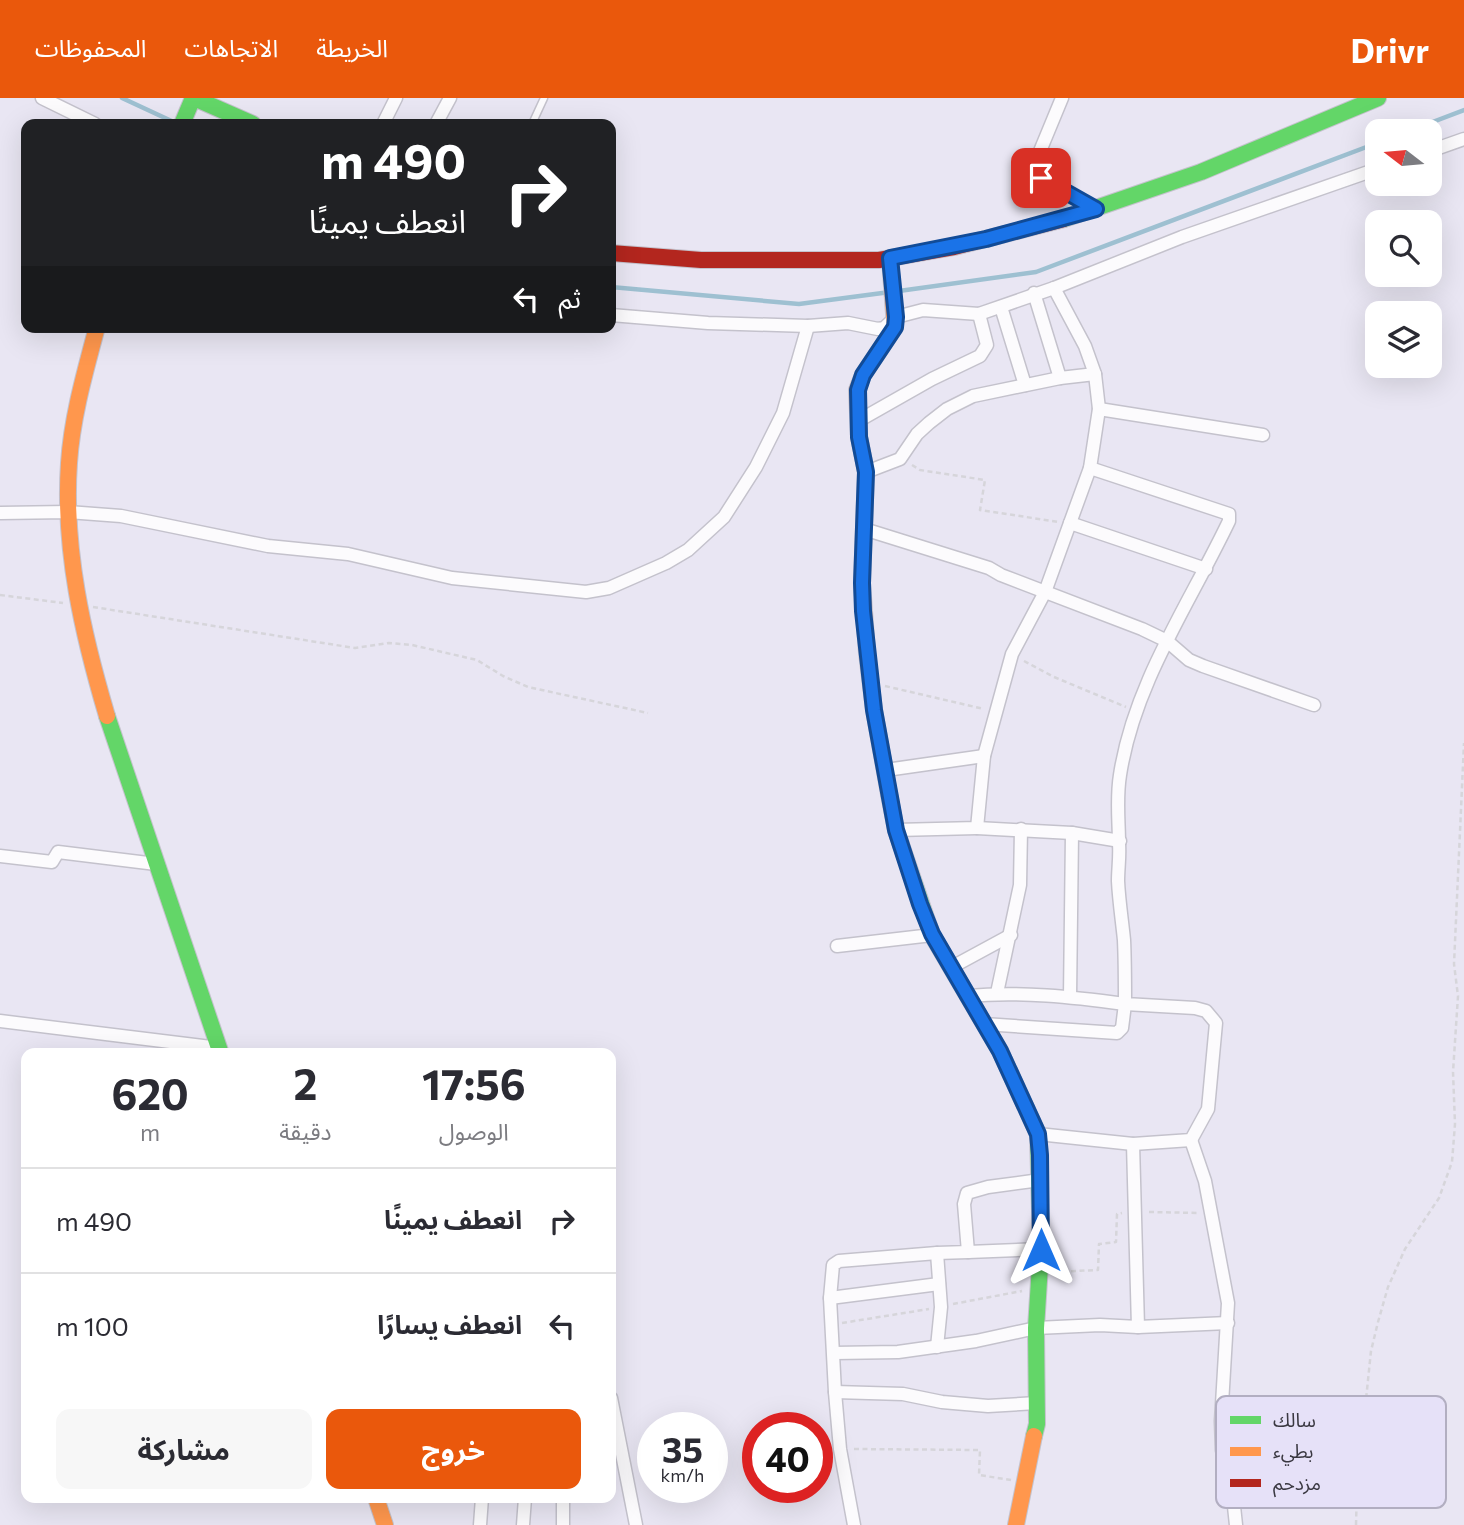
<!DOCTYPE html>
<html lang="ar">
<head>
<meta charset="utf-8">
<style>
  :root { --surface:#fff; --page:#f7f7f7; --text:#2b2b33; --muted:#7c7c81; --line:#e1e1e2; --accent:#ea580c }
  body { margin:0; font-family:Commissioner,"Noto Sans Arabic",sans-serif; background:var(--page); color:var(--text); direction:rtl; height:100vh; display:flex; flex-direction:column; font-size:26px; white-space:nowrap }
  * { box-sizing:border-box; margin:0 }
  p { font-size:23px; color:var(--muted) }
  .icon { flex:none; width:38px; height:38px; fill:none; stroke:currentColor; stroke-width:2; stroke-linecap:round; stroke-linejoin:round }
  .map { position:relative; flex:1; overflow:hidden; direction:ltr }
  .panel { position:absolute; left:21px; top:950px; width:595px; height:455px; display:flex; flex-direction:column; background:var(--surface); border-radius:14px; box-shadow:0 7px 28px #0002; direction:rtl }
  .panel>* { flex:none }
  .hud { position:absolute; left:21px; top:21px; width:595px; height:214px; border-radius:14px; box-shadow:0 7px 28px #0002; direction:rtl; background:#202124; color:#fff; overflow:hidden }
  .needle { width:46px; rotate:286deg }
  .controls { position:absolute; left:1365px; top:21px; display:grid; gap:14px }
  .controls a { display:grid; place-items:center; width:77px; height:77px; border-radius:14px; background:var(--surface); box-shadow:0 7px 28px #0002; font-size:35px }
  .speed { position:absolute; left:637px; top:1314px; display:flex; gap:14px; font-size:35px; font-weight:700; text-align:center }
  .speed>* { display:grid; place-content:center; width:91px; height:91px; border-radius:50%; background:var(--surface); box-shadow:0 7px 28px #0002; line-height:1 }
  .speed small { font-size:18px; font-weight:400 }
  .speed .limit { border:10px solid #d22; background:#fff; color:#111 }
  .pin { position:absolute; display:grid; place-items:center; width:60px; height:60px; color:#fff; margin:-30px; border-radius:14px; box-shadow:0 4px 10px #0006 }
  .me { position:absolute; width:77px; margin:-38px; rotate:0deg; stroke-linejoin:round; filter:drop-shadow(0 0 5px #0008) }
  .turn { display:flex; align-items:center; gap:24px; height:147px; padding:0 35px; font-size:32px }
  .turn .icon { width:91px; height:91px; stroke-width:2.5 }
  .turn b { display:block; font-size:49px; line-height:60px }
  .then { display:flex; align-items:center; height:66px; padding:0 35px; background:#0003; gap:14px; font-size:26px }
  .eta { display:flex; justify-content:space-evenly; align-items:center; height:119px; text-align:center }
  .eta b { font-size:42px; font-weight:700; line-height:49px }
  .primary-button { display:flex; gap:14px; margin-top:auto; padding:14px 35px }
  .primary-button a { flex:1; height:80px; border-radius:14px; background:var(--accent); color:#fff; font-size:28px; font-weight:700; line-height:80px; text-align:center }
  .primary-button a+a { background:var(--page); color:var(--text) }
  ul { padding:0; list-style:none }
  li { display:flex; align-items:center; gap:21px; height:105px; padding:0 35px; border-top:2px solid var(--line) }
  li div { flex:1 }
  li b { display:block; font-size:26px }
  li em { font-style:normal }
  header { display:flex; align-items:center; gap:42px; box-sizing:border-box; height:98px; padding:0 35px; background:var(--accent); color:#fff }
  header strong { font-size:33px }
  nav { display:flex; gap:38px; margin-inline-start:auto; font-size:24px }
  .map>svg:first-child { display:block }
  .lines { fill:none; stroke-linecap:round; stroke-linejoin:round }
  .stream { stroke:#9ec0d1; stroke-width:4.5 }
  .lane-casing { stroke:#c4c2cc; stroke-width:9 }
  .street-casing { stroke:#c4c2cc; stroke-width:15 }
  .fast-casing { stroke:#c4c2cc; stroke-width:18 }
  .slow-casing { stroke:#c4c2cc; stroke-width:18 }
  .jam-casing { stroke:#c4c2cc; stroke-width:18 }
  .path { stroke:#d6d5da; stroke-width:2.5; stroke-dasharray:5 3.5; stroke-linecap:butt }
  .lane { stroke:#fcfbfd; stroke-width:6 }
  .street { stroke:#fcfbfd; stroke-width:12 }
  .fast { stroke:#63d668; stroke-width:16 }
  .slow { stroke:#ff974d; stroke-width:16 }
  .jam { stroke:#b3261e; stroke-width:16 }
  .route-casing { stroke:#114b97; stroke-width:18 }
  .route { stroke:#1a73e8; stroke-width:12 }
  .key { fill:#e6e1f8; stroke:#b2aec1; stroke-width:2 }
  .key-label { font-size:19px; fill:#3a3841 }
</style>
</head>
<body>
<header>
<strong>Drivr</strong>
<nav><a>الخريطة</a><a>الاتجاهات</a><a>المحفوظات</a></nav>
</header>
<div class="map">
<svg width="1464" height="1427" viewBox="0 0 1464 1427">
  <rect width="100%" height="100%" fill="#e9e6f3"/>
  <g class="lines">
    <!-- stream -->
    <g class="stream">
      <polyline points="122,0 178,26"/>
      <polyline points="1409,33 1464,12"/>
      <polyline points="611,189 799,206 890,194"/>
      <polyline points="899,193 1036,174 1377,45"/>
    </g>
    <defs>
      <polyline id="lane" points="532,26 544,0"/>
      <g id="street">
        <polyline points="42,0 95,26"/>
        <polyline points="1062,0 1038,58 1036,74 1041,80 1096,111"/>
        <polyline points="383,26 396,0"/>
        <polyline points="436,26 450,0"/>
        <polyline points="1430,53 1464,41"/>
        <polyline points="1034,195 1060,280"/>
        <polyline points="1001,209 1025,287"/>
        <polyline points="611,217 708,225 808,228 848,225 878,231 884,230 896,219 923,212 979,216 1054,190 1182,139 1377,71"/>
        <polyline points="1099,311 1263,337"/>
        <polyline points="858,323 932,281 980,258 987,247 979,216"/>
        <polyline points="866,374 900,361 917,336 929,325 947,311 973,298 1060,280 1095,276"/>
        <polyline points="0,415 68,414 121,418 268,448 348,456 452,480 586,494 609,490 666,465 688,452 724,419 756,369 783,315 808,228"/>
        <polyline points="1070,425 1206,471"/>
        <polyline points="864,431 989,470 1001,477 1142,531 1167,543 1189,562 1203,568 1314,607"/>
        <polyline points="886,672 984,658"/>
        <polyline points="977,730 1072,735 1120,743"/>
        <polyline points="896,732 977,730 984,658 1012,556 1045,494 1070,425 1090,370 1099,311 1095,276 1085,248 1054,190"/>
        <polyline points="0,758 52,764 58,754 156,766"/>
        <polyline points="837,848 932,837"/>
        <polyline points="952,869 1011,837"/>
        <polyline points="997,895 1020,787 1021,731"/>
        <path d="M968 898C1020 893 1073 899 1125 906L1122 930 1117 935 984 926"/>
        <polyline points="1070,899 1072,735"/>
        <polyline points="0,923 219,950"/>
        <path d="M1038 1036 1133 1046 1191 1042 1208 1011 1216 925 1206 913 1195 910 1125 906C1125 885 1125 863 1124 842 1122 822 1119 803 1118 783 1118 771 1120 759 1119 746 1119 723 1116 701 1120 677 1134 585 1190 505 1229 423V416L1090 370"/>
        <polyline points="1191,1042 1205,1083 1228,1205 1221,1323 1222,1352 1233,1399 1236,1427"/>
        <polyline points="968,1154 1041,1151"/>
        <polyline points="937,1155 968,1154 964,1106 967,1095 988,1089 1040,1082"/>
        <polyline points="830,1200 939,1186"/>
        <polyline points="1138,1229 1228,1225"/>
        <polyline points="834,1255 898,1254 976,1243 1036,1230 1100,1227 1138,1229 1133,1046"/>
        <polyline points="835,1294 903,1296 942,1304 988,1308 1037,1305"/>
        <polyline points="611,1300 636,1427"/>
        <polyline points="563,1400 563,1427"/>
        <polyline points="480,1427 482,1400"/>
        <polyline points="523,1427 525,1400"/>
        <polyline points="854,1427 840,1351 835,1294 830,1200 833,1167 839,1163 937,1155 941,1209 937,1249"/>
      </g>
      <g id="fast">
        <polyline points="194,0 253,26"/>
        <polyline points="182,26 193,0"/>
        <polyline points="1064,121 1201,74 1378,0"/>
        <polyline points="107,618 221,956"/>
        <polyline points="889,696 896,732 932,837 1000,953 1038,1036 1041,1151 1036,1230 1037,1326 1034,1338"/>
      </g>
      <g id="slow">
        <path d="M97 229C85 274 72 319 69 365 63 451 83 537 107 618"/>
        <polyline points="889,696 874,612 867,555 862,485 866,374 859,339 857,292 863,277 895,229 890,160"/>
        <polyline points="376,1400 385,1427"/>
        <polyline points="1016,1427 1034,1338"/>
      </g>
      <polyline id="jam" points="611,155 701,162 879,162 954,149 1064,121"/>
    </defs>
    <!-- lane casing -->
    <use href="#lane" class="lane-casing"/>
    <!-- street casing -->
    <use href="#street" class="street-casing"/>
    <!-- fast casing -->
    <use href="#fast" class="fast-casing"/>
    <!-- slow casing -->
    <use href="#slow" class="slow-casing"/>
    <!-- jam casing -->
    <use href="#jam" class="jam-casing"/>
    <!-- path -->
    <g class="path">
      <polyline points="912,367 920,372 985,382 980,412 1059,424"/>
      <polyline points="0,497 63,505"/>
      <polyline points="93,509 355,550 389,545 412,547 477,562 503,578 528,589 648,615"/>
      <polyline points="1024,563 1054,579 1126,609"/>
      <polyline points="885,588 984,611"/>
      <polyline points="1149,1114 1199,1115"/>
      <polyline points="1054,1174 1098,1172 1099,1146 1116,1144 1117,1116 1122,1115"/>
      <polyline points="953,1206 1022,1193"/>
      <polyline points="842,1225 929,1211"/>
      <polyline points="854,1351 980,1352 979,1377 1011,1382"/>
      <polyline points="1356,1427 1357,1388 1371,1253 1378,1224 1388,1189 1405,1151 1439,1100 1452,1064 1455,1026 1453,974 1458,898 1454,866 1464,645"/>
    </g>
    <!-- lane -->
    <use href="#lane" class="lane"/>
    <!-- street -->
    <use href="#street" class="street"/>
    <!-- fast -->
    <use href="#fast" class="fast"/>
    <!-- slow -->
    <use href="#slow" class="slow"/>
    <!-- jam -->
    <use href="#jam" class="jam"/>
  </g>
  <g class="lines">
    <defs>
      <polyline id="route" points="1041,80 1096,111 986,141 890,160 896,219 895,229 863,277 858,292 859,339 866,374 862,485 863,513 874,612 896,732 920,806 932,836 1000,953 1038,1036 1040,1057 1041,1152"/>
    </defs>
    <!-- route casing -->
    <use href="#route" class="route-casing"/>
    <!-- route -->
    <use href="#route" class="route"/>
  </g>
  <!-- legend -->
  <rect x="1216" y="1298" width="230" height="112" rx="10" class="key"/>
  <rect x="1230" y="1318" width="31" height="8" fill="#63d668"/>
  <rect x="1230" y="1349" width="31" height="9" fill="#ff974d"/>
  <rect x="1230" y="1381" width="31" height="8" fill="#b3261e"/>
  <g class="key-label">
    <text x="1273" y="1329">سالك</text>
    <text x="1273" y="1360">بطيء</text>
    <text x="1273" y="1392">مزدحم</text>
  </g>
</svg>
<div class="controls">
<a><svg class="needle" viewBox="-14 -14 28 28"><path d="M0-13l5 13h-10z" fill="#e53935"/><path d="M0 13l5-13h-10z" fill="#7c7c81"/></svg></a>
<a><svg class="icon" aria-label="search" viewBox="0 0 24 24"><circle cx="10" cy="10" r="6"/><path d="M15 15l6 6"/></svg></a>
<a><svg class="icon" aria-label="layers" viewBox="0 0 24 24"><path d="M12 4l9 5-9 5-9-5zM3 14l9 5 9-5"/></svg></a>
</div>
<div class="speed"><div>35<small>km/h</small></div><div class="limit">40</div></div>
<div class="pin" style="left:1041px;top:80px;background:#d93025"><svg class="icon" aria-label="arrive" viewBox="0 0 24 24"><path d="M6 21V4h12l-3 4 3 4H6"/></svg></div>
<svg class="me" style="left:1041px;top:1152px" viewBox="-20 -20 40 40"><path d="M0-17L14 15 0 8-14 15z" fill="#1a73e8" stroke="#fff" stroke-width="4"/></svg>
<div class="hud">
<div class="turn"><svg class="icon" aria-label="right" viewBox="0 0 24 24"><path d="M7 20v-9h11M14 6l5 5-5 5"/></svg><div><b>490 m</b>انعطف يمينًا</div></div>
<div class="then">ثم<svg class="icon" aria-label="left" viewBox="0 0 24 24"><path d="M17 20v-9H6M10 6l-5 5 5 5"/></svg></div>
</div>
<section class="panel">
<div class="eta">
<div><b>17:56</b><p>الوصول</p></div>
<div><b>2</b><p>دقيقة</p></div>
<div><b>620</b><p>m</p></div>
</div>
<ul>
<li><svg class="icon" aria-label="right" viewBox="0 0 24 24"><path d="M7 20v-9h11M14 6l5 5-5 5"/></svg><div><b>انعطف يمينًا</b></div><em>490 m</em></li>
<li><svg class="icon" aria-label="left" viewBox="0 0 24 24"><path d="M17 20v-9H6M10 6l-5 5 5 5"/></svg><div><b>انعطف يسارًا</b></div><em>100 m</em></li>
</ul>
<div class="primary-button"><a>خروج</a><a>مشاركة</a></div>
</section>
</div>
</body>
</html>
